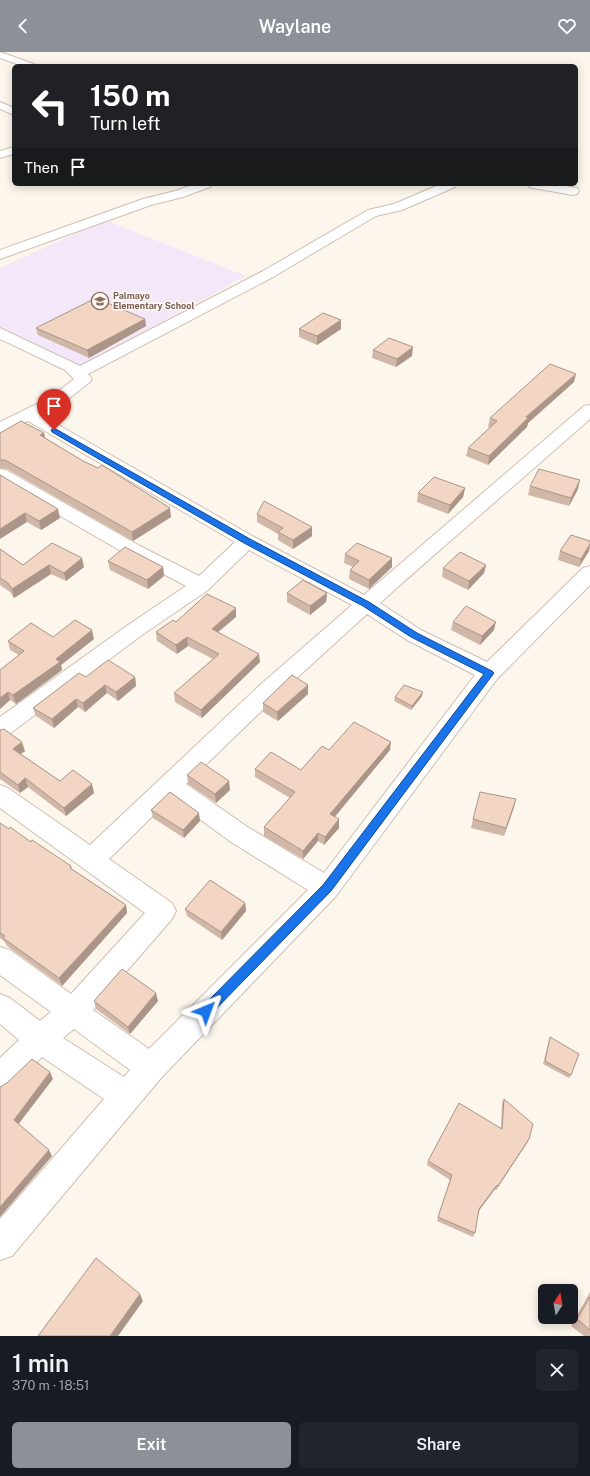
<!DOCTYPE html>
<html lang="en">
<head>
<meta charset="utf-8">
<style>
  :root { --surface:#171b24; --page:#20242c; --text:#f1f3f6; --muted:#9ea1a6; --accent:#8c9099 }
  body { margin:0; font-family:"Public Sans",sans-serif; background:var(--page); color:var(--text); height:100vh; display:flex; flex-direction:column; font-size:15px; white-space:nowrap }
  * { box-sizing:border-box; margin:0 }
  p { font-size:13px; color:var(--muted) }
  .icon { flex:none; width:22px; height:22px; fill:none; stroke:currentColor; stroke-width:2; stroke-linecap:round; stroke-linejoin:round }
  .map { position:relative; height:1284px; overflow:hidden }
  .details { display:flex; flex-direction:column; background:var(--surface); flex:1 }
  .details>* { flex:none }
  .hud { position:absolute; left:12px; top:12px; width:566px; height:122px; border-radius:6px; box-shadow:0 2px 10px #0003; background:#202124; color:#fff; overflow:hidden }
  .needle { width:26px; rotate:11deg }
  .tools { position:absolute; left:538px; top:1232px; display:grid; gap:8px }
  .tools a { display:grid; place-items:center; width:40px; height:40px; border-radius:6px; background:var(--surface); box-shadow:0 2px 10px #0003; font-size:20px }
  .pin { position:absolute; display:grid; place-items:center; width:34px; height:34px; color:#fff; margin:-41px -17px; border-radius:50% 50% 50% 0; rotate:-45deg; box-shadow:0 0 4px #0007 }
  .pin .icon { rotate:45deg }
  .me { position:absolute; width:44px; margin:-22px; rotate:44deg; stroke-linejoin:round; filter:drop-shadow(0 0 3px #0008) }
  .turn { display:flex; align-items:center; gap:14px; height:84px; padding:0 12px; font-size:18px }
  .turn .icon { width:52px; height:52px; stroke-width:2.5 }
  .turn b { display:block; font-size:28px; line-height:34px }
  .then { display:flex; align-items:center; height:38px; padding:0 12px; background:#0003; gap:8px; font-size:15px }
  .round { display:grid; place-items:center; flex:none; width:42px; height:42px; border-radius:6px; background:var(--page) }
  .head { display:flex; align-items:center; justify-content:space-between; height:68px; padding:0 12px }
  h1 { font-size:24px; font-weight:600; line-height:30px }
  .cta { display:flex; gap:8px; margin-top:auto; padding:8px 12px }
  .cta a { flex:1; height:46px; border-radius:6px; background:var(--accent); color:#fff; font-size:16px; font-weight:600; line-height:46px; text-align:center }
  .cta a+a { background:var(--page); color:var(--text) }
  header { display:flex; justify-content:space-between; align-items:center; height:52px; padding:0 12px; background:var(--accent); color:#fff; font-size:18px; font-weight:600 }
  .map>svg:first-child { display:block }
  .education { fill:#f3e8fa }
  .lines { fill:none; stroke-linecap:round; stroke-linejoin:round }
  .minor-casing { stroke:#d1beb0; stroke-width:2 }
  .minor { fill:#fff; fill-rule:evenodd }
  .wall { fill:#d1b7a8 }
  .shaded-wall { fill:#aa9588 }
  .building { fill:#f3d5c3; stroke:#aa9588 }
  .route { fill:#1a73e8; stroke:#114b97 }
  .labels { text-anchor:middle; stroke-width:3; stroke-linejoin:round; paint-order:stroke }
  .far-education-label { font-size:9px; font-weight:bold; fill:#785e54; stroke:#fffaf3; text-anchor:start }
</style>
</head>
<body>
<header><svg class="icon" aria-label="back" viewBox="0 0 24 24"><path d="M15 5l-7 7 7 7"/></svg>Waylane<svg class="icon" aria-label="heart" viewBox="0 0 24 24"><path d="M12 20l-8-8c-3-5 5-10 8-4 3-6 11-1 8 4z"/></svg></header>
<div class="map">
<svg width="590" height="1284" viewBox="0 0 590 1284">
  <rect width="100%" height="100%" fill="#fdf6ec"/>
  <!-- education -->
  <polygon class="education" points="105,168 246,224 81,314 0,274 0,216"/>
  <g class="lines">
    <defs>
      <g id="minor">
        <polygon points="0,0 34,12 36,14 22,14 0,6"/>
        <polygon points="0,50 14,56 14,63 0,57"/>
        <polygon points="14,95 14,102 0,106 0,99"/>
        <polygon points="195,132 212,132 210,135 183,145 151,153 0,207 0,198 143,147 175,139"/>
        <path d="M441 132H457L455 135 402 158 376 164 273 225 88 322 92 327 90 330 63 351 41 363 254 485 364 543 584 354 590 353V367C520 429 449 489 380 551L421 578 487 610 583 516 590 514V533L497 627 336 844 161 1026 12 1204 0 1208V1167L104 1047 42 1005 10 1037 0 1042V1006L19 988 0 972V942L10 946 40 969 51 960 0 923V895L10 898 71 942 145 861 0 756V733L8 736 90 793 260 633 352 553 249 498 208 538 142 583 8 683 0 686V665L128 573 186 534 126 502 0 429V417L6 418 140 494 199 524 235 490 28 369 0 382V370L51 345 74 327 65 318 0 287V276L80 314 263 219 368 158 394 152ZM367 562 407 588 475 623 324 821 249 776 186 732 276 645ZM171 746 231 790 308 838 149 997 93 958 172 867 176 859 172 851 109 807ZM74 977 130 1018 124 1025 63 986Z"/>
        <polygon points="527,132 554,132 577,136 579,139 577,142 573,143 533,136 529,135"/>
      </g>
    </defs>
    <!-- minor casing -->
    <use href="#minor" class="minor-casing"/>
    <!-- minor -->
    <use href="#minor" class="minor"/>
  </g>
  <!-- wall -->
  <g class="wall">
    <polygon points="145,267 146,274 89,306 38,283 36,276"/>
    <polygon points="341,268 341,277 317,293 299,285 299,277"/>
    <polygon points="373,298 412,304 396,315 372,306"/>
    <polygon points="574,330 528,371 527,375 488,413 466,404 468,396 490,375 488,375 490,366"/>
    <polygon points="0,381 44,381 45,386 171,465 133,489 7,417 0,416"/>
    <polygon points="0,423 60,466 41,478 27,470"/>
    <polygon points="530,434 578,437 569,454 528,443"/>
    <polygon points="465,436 463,445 448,462 417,450 418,441"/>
    <polygon points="257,462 312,484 293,497 278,488 278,482 257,470"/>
    <polygon points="52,491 84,515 66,529 51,522 14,546 10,540 0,533 0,497 23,513"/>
    <polygon points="560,499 589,499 579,515 558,508"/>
    <polygon points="345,502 392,515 369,537 349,527 350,518 353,515 344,511"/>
    <polygon points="108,509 163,515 164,524 148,537 110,518"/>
    <polygon points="486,513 484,521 468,538 442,525 443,516"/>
    <polygon points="287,541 327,541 326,550 310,563 287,550"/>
    <polygon points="236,565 218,580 260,610 202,666 175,650 174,641 213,607 188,594 177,602 157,589 156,580 176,570"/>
    <polygon points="453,570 494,578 480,593 451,578"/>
    <polygon points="53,585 94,587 61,613 62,618 16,652 10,648 0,657 0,618 19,603 10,598 8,589"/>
    <polygon points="86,625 135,625 136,634 118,649 107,641 85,660 78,655 54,676 36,664 33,656"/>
    <polygon points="308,642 278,669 263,660 263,651"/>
    <polygon points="422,644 411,658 394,649 395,645"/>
    <polygon points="0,678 25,699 21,702 60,729 94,741 66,764 28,735 20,741 0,727"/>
    <polygon points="329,698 390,698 335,765 339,776 324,793 318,789 303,807 264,784 264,775 290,746 255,725 255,717 301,718"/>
    <polygon points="187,723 230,738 216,751 188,732"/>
    <polygon points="514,755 504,784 471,776 473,767"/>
    <polygon points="151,758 200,769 184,786 153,766"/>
    <polygon points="0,771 9,777 71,814 72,817 126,853 127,861 62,934 7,894 4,889 0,886"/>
    <polygon points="245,851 246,859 222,888 187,864 185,857"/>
    <polygon points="94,949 158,949 130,982 96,957"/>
    <polygon points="550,985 571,1023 569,1026 543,1012 549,989"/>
    <polygon points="504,1047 529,1087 527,1091 496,1138 495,1137 479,1158 475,1181 473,1185 437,1169 450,1128 427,1113 428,1109 501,1077 502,1051"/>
    <polygon points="590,1240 590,1284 584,1284 571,1274"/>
  </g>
  <!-- shaded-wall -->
  <g class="shaded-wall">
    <polygon points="145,267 146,274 89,306 87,298"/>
    <polygon points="341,268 341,277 317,293 317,284"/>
    <polygon points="413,295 412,304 396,315 397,307"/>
    <polygon points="576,322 574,330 528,371 527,375 488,413 489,404 526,365"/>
    <polygon points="44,381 46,390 40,383"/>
    <polygon points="580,428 578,437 569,454 571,446"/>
    <polygon points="465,436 463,445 448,462 450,453"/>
    <polygon points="170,456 171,465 133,489 132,480"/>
    <polygon points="58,457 60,466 41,478 39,469"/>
    <polygon points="25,461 27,470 0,487 0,477"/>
    <polygon points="312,475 312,484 293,497 293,488"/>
    <polygon points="590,492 589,499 579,515 581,507"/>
    <polygon points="82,506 84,515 66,529 64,521"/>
    <polygon points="392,506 392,515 369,537 369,528"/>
    <polygon points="49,513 51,522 14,546 12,537"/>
    <polygon points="486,513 484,521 468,538 469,529"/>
    <polygon points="163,515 164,524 148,537 147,528"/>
    <polygon points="327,541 326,550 310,563 310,554"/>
    <polygon points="236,556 236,565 212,585 212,577"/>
    <polygon points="496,570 494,578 480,593 482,584"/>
    <polygon points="92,578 94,587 61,613 62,618 16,652 13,643 56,607"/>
    <polygon points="187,585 188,594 177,602 176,593"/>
    <polygon points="259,602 260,610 202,666 201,658"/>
    <polygon points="135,625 136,634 118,649 116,640"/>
    <polygon points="105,633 107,641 85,660 83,651"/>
    <polygon points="308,633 308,642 278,669 277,660"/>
    <polygon points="8,640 10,648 0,657 0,646"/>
    <polygon points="423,640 422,644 411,658 412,654"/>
    <polygon points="76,647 78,655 54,676 52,667"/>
    <polygon points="22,690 25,699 16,705 13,697"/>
    <polygon points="391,690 390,698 330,770 330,762"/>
    <polygon points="25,726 28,735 20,741 18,733"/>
    <polygon points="229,729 230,738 216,751 215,742"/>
    <polygon points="92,732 94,741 66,764 64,756"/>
    <polygon points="516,747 514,755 504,784 506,776"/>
    <polygon points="199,761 200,769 184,786 183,778"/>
    <polygon points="339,767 339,776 324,793 325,785"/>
    <polygon points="318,781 318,789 303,807 303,799"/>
    <polygon points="245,851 246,859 222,888 221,880"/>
    <polygon points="126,853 127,861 62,934 59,926"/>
    <polygon points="156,941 158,949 130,982 128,975"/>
    <polygon points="50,1020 53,1027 17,1074 14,1068"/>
    <polygon points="529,1087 527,1091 496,1138 498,1134"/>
    <polygon points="49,1098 52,1104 0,1165 0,1155"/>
    <polygon points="497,1133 495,1137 478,1160 479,1157"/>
    <polygon points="140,1242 143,1249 118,1284 110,1284"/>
  </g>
  <!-- building -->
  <g class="building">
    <polygon points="96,246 145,267 87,298 36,276"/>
    <polygon points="323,261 341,268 317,284 299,277"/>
    <polygon points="389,286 413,295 397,307 373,298"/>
    <polygon points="550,312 576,322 526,365 528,366 489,404 468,396 497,369 490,366"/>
    <polygon points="21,369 44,381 40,383 83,409 98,416 102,413 170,456 132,480 5,408 0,408 0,381"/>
    <polygon points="539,417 580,428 571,446 530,434"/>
    <polygon points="0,423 58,457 39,469 25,461 0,477"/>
    <polygon points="434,425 465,436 450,453 418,441"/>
    <polygon points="264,449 312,475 293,488 278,480 283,476 257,462"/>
    <polygon points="571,483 590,489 590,492 581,507 560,499"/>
    <polygon points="52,491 82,506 64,521 49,513 12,537 8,531 0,526 0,497 23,513"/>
    <polygon points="357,491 392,506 369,528 350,518 359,509 345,502"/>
    <polygon points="125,495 163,515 147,528 108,509"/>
    <polygon points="460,500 486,513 469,529 443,516"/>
    <polygon points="303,528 327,541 310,554 287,541"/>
    <polygon points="207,542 236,556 212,577 259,602 201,658 174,641 219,602 187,585 176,593 156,580 173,568 176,570"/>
    <polygon points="466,554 496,570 482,584 453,570"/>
    <polygon points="75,568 92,578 56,607 60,610 13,643 8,640 0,646 0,618 24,599 8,589 31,571 53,585"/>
    <polygon points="108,608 135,625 116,640 105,633 83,651 76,647 52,667 33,656 79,621 86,625"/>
    <polygon points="292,623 308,633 277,660 263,651"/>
    <polygon points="404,633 423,640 412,654 395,645"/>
    <polygon points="354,670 391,690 330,762 339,767 325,785 318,781 303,799 264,775 295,740 255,717 271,700 301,718 322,694 329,698"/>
    <polygon points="4,677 22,690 13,697 60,729 73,718 92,732 64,756 25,726 18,733 0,720 0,678"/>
    <polygon points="201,710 229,729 215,742 187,723"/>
    <polygon points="170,740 199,761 183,778 151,758"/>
    <polygon points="480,740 516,747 506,776 473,767"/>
    <polygon points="0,771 9,777 10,775 31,790 32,788 71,814 70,816 126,853 59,926 3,886 5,884 0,881"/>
    <polygon points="210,828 245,851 221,880 185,857"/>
    <polygon points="122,917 156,941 128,975 94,949"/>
    <polygon points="550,985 579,1002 571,1023 545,1009"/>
    <polygon points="32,1007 50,1020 14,1068 49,1098 0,1155 0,1035 7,1031"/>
    <polygon points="504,1047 533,1072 529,1087 498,1134 497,1133 479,1157 475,1181 438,1165 452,1123 428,1109 459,1051 502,1077"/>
    <polygon points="96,1206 140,1242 110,1284 38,1284"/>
    <polygon points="590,1245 590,1278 577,1267"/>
  </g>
  <!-- route -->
  <polygon class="route" points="54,376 250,487 369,550 417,581 492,619 494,621 331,839 210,963 206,965 202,963 200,959 202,955 323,833 484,622 411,585 363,554 244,491 52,380 51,378"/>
  <!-- icons -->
  <defs>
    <symbol id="school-ring" viewBox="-11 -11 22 22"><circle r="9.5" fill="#fffaf3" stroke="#8d6e63" stroke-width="1.5"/><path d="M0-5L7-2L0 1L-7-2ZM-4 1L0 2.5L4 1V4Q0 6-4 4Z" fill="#8d6e63"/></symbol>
  </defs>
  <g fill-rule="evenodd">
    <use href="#school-ring" x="90" y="239" width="20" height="20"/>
  </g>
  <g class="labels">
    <!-- far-education labels -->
    <g class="far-education-label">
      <text x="113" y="247">Palmayo<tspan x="113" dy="10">Elementary School</tspan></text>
    </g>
  </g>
</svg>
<div class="tools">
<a><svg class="needle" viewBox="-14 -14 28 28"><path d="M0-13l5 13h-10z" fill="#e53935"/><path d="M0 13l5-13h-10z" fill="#9ea1a6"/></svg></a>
</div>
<div class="pin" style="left:54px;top:378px;background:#d93025"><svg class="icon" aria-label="arrive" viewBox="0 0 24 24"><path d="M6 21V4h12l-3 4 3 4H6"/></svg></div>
<svg class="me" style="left:206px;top:959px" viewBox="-20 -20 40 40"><path d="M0-17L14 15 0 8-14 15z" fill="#1a73e8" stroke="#fff" stroke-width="4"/></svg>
<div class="hud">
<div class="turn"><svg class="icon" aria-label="left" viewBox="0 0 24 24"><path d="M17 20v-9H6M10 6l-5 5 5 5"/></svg><div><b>150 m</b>Turn left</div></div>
<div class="then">Then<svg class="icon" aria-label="arrive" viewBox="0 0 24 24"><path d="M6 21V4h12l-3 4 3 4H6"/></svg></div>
</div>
</div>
<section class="details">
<div class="head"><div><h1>1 min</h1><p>370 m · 18:51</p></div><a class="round"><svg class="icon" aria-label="close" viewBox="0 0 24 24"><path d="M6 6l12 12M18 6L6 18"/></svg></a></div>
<div class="cta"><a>Exit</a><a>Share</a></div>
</section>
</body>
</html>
